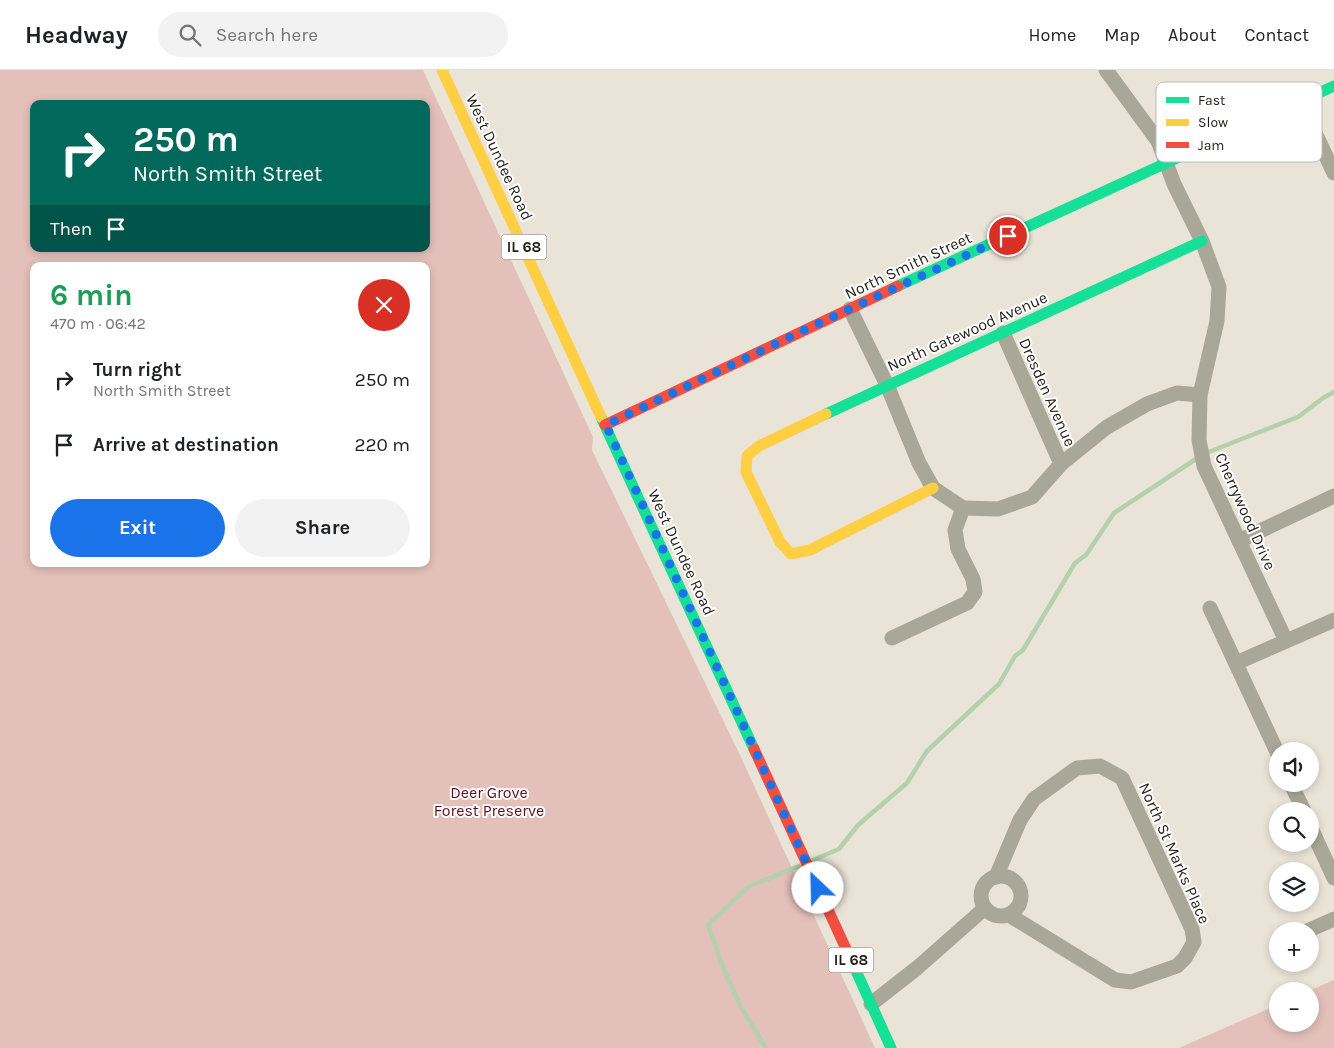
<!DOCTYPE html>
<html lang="en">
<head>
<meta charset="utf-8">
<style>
  :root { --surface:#fff; --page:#f2f2f2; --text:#202124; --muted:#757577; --line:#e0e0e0; --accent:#1a73e8 }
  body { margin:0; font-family:Karla,sans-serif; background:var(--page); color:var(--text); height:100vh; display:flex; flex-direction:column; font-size:19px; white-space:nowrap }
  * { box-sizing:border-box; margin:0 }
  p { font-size:16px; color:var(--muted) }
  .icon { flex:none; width:28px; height:28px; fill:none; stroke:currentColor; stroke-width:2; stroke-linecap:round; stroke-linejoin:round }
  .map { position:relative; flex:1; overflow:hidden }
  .details { position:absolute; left:30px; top:192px; width:400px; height:305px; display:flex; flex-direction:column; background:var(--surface); border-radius:10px; box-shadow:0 2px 8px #0003 }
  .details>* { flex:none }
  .top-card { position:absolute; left:30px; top:30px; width:400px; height:152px; border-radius:10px; box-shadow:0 2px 8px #0003; background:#00695c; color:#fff; overflow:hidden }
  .buttons { position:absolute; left:1269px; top:672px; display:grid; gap:10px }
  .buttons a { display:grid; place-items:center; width:50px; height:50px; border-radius:50%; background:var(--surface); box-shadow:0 2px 8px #0003; font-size:25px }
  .pin { position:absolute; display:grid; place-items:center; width:42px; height:42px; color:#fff; margin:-21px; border:2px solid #fff; border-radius:50%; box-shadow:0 1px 5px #0007 }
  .me { position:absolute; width:55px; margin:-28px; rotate:336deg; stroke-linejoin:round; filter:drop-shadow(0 0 4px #0008) }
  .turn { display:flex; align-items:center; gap:18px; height:105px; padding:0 20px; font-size:22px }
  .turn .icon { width:65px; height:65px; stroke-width:2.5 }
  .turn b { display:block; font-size:35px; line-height:42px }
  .then { display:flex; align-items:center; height:48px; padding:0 20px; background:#0003; gap:10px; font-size:19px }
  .round { display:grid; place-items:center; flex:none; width:52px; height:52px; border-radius:26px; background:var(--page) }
  .overview { display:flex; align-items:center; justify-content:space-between; height:85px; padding:0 20px }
  h1 { font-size:30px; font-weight:700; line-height:38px; color:#1e9e55 }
  .action { display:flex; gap:10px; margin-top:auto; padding:10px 20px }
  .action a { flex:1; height:58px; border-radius:30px; background:var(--accent); color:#fff; font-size:20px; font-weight:700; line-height:58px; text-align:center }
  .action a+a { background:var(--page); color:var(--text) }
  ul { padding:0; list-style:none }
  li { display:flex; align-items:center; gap:15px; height:65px; padding:0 20px }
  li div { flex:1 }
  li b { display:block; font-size:19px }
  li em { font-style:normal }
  header { display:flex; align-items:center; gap:30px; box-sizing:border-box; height:70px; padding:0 25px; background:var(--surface); border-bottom:1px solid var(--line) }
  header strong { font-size:24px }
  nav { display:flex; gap:28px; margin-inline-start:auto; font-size:18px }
  .search { width:350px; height:45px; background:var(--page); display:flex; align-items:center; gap:12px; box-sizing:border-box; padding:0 18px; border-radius:28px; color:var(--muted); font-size:19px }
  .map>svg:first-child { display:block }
  .green { fill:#e3c0ba; fill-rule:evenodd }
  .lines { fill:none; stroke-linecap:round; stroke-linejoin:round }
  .stream { stroke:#b4d0ac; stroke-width:4.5 }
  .street { stroke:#a9a797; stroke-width:15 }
  .fast { stroke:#16e098; stroke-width:11 }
  .slow { stroke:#ffcf43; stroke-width:11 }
  .jam { stroke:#f24e42; stroke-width:11 }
  .route { stroke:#1a73e8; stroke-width:9; stroke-dasharray:0 16.2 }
  .labels { text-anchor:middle; stroke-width:4; stroke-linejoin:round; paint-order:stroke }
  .shield { fill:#fff; stroke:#65625c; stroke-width:1 }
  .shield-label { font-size:15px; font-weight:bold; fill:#231e16 }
  .street-label { font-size:16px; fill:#231e16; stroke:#fff }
  .park-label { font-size:16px; fill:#5f111c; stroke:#fff }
  .key { fill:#fff; stroke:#bdbcb9; stroke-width:1 }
  .key-label { font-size:14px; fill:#231e16 }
</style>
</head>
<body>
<header>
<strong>Headway</strong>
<div class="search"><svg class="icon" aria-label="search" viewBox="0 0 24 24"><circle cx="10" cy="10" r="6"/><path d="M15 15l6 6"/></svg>Search here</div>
<nav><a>Home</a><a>Map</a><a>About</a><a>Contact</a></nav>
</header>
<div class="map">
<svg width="1334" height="978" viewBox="0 0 1334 978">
  <rect width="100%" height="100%" fill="#eae3d7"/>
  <!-- green -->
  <g class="green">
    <path d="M0 0H423L593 367 592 380 739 683 875 978H0ZM34 34H426V179H34ZM34 196H426V494H34Z"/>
    <polygon points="1334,910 1334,978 1179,978 1277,935 1278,954 1310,954 1310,921 1308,921"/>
  </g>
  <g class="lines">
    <!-- stream -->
    <g class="stream">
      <polyline points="1206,383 1298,347 1323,328 1334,322"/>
      <polyline points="813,790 839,779 858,755 907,713 927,681 999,614 1015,586 1023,580 1075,493 1086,485 1114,443 1199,387"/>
      <polyline points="766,978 742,939 724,900 708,855 748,817 799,796"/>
    </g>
    <!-- street -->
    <g class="street">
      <polyline points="1106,0 1158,71 1174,114 1202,171 1219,217 1217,251 1200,325 1199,370 1204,396 1286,571"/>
      <polyline points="1300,31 1334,103"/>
      <polyline points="850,239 887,315 919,393 933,418 963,438"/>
      <polyline points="1003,263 1061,394"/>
      <polyline points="963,438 998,439 1032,427 1061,394 1107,357 1147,334 1177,323 1200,325"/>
      <polyline points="1239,471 1334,426"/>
      <polyline points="1210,538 1278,684"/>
      <polyline points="892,568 967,533 975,522 973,509 958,479 955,460 963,438"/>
      <polyline points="1236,593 1334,550"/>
      <polyline points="1291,714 1304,741"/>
      <polyline points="1310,756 1334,808"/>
      <circle cx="1001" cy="826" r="20"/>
      <polyline points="996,807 1020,750 1034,729 1077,698 1100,696 1122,708 1192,859 1194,872 1185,888 1177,896 1131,912 1115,910 1009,845"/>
      <polyline points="1307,861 1334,849"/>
      <polyline points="871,934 917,898 985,838"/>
    </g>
    <!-- fast -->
    <g class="fast">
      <polyline points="898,216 1334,16"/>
      <polyline points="826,344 1202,171"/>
      <polyline points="601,347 754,679"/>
      <polyline points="847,881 891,978"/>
    </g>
    <!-- slow -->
    <g class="slow">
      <polyline points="442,0 601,347"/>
      <polyline points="826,344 759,376 747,386 746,402 780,472 791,484 810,480 933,418"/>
    </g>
    <!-- jam -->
    <g class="jam">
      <polyline points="605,355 898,216"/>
      <polyline points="754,679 847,881"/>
    </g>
  </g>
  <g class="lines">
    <!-- route -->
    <polyline class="route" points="818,818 606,355 813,256 1008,166"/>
  </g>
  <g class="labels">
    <!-- shield labels -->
    <g class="shield">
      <rect x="501.5" y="164.5" width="45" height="25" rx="4"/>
      <rect x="828.5" y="877.5" width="45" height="25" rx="4"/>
    </g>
    <g class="shield-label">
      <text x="524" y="182">IL 68</text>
      <text x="851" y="895">IL 68</text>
    </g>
    <!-- street labels -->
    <g class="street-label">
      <text transform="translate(500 87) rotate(65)" y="6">West Dundee Road</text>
      <text transform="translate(908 195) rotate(-25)" y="6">North Smith Street</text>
      <text transform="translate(967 261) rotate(-24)" y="6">North Gatewood Avenue</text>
      <text transform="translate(1048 322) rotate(66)" y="6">Dresden Avenue</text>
      <text transform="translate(1246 441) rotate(66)" y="6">Cherrywood Drive</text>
      <text transform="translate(682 482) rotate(65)" y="6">West Dundee Road</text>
      <text transform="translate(1175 783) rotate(66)" y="6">North St Marks Place</text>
    </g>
    <!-- park labels -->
    <g class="park-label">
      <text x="489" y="728">Deer Grove<tspan x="489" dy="18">Forest Preserve</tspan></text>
    </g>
  </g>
  <!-- legend -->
  <rect x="1156" y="12" width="166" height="80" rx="8" class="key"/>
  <rect x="1166" y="27" width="23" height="6" fill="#16e098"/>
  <rect x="1166" y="49" width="23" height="7" fill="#ffcf43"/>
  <rect x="1166" y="72" width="23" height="6" fill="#f24e42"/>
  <g class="key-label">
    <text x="1198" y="35">Fast</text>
    <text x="1198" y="57">Slow</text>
    <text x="1198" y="80">Jam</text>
  </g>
</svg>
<div class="buttons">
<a><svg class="icon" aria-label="sound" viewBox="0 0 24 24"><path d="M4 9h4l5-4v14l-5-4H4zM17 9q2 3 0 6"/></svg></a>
<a><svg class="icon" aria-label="search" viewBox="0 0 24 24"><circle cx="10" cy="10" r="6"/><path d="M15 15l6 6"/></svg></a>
<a><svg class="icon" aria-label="layers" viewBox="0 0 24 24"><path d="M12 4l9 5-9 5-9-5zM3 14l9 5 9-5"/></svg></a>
<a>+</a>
<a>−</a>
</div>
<div class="pin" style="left:1008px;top:166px;background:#d93025"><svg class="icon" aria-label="arrive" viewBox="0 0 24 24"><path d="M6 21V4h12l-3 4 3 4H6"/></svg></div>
<svg class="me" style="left:818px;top:818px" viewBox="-20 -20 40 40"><circle r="19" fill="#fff"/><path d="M0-13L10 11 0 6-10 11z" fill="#1a73e8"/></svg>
<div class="top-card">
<div class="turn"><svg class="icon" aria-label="right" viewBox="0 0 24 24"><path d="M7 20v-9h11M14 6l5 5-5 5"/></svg><div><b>250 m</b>North Smith Street</div></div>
<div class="then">Then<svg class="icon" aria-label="arrive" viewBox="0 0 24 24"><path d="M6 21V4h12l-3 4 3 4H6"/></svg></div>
</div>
<section class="details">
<div class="overview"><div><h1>6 min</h1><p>470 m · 06:42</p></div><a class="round" style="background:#d93025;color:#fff"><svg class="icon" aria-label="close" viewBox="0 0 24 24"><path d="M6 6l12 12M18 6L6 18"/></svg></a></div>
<ul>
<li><svg class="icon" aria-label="right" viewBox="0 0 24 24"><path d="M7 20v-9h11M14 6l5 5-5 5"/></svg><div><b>Turn right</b><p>North Smith Street</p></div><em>250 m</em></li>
<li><svg class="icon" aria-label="arrive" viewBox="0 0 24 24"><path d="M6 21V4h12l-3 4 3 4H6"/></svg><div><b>Arrive at destination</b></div><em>220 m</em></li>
</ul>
<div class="action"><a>Exit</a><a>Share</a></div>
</section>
</div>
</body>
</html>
